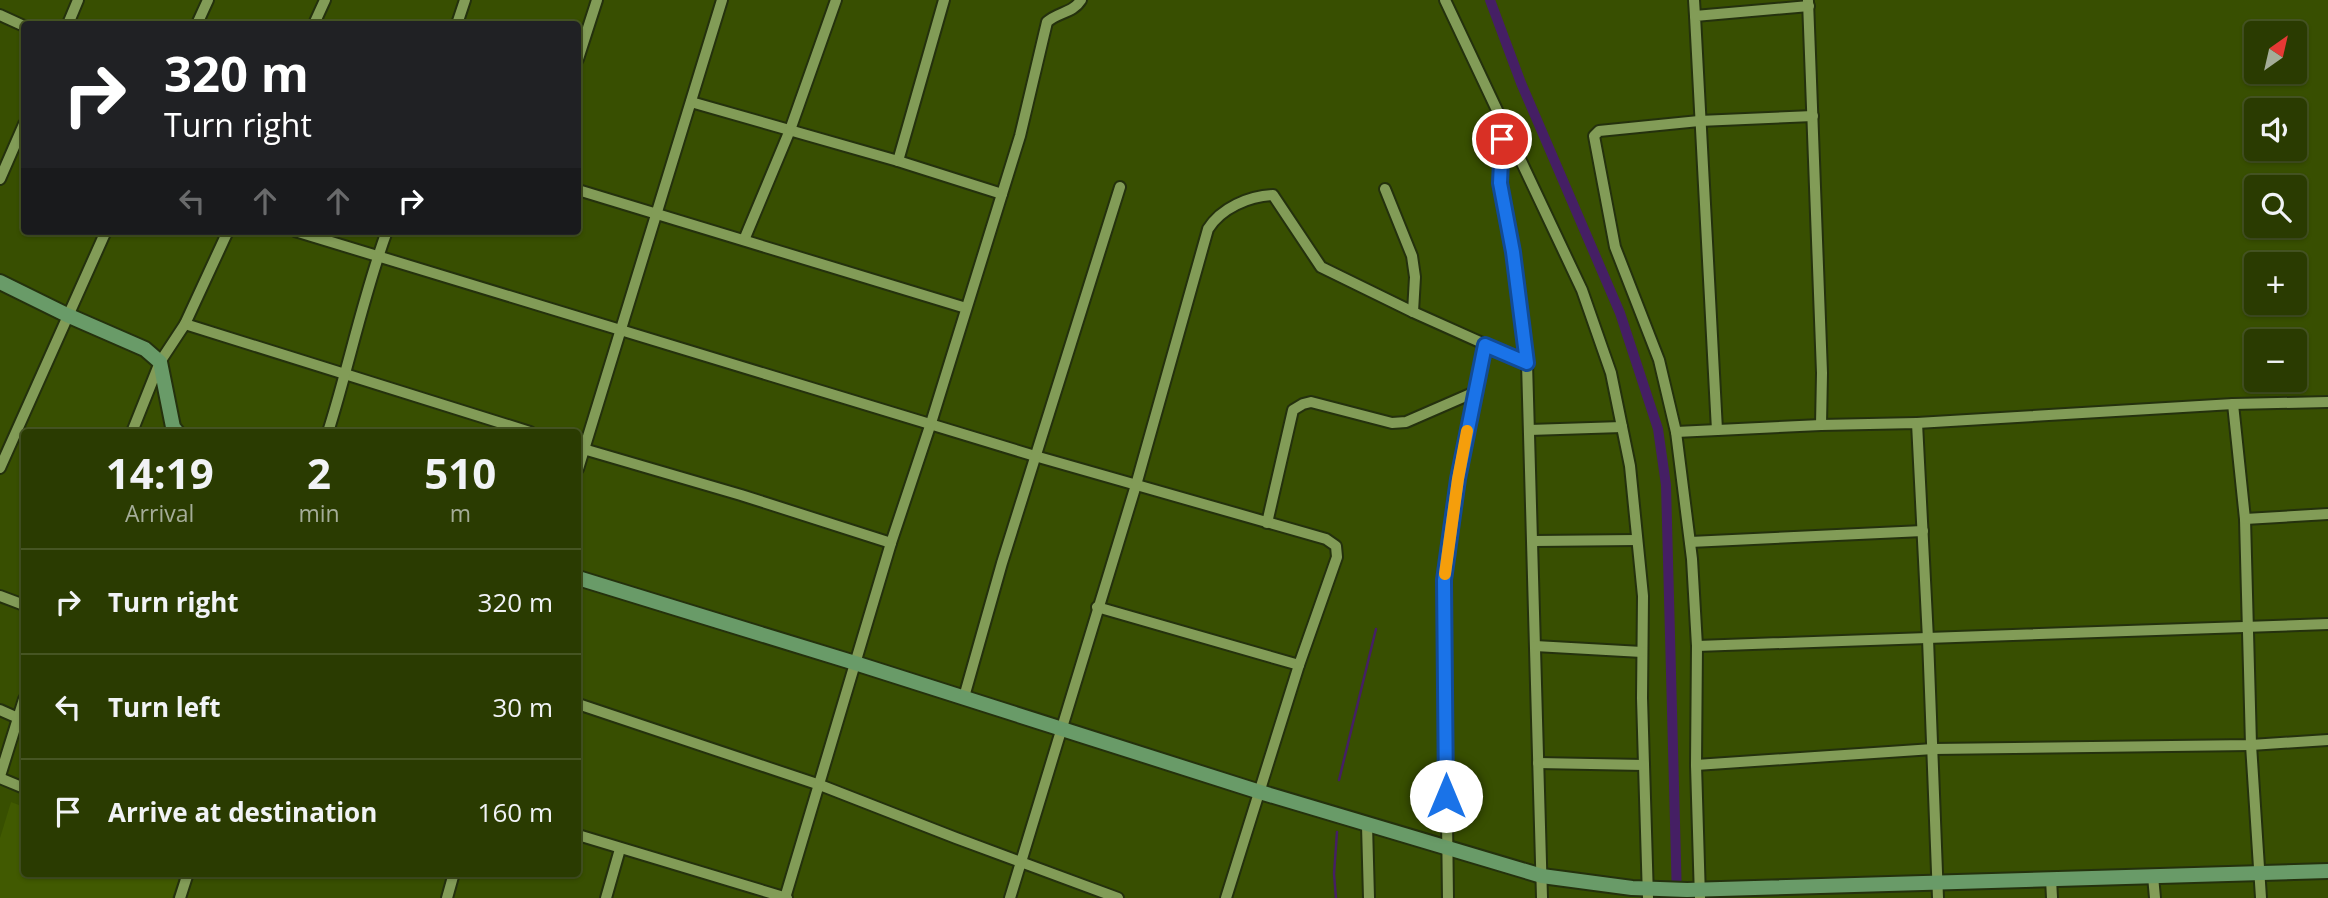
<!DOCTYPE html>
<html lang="en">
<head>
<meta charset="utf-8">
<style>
  :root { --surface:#2a3b01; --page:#364610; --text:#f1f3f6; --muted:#a5ad99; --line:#465523 }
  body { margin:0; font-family:"Open Sans",sans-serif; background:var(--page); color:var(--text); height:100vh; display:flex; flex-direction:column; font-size:26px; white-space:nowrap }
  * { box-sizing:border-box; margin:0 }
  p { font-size:23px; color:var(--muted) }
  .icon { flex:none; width:38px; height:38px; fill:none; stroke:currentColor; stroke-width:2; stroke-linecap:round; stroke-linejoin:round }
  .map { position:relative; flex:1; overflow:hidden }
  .drawer { position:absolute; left:21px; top:429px; width:560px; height:448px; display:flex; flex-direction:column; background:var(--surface); border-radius:7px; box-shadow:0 2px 5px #0004,0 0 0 2px var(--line) }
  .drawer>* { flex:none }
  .banner { position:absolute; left:21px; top:21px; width:560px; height:214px; border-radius:7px; box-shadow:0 2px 5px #0004,0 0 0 2px var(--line); background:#202124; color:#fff; overflow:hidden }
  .needle { width:46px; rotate:34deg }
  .fabs { position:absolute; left:2244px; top:21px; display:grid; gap:14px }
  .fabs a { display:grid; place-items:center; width:63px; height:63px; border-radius:7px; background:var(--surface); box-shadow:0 2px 5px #0004,0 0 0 2px var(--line); font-size:35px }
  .pin { position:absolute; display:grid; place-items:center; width:60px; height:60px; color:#fff; margin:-30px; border:4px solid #fff; border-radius:50%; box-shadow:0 2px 7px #0007 }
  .me { position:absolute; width:77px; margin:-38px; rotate:0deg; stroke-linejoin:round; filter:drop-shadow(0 0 5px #0008) }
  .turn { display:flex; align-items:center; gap:24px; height:147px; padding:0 28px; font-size:32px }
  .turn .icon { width:91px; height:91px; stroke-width:2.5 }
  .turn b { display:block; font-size:49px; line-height:60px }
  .lanes { display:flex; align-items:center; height:66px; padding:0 28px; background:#0003; justify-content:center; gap:35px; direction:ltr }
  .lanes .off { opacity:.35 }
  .eta { display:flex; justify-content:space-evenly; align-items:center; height:119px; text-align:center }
  .eta b { font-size:42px; font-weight:700; line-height:49px }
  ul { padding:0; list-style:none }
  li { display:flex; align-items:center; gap:21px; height:105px; padding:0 28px; border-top:2px solid var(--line) }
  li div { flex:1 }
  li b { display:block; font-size:26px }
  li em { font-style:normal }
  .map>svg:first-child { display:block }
  .built { fill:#415a01 }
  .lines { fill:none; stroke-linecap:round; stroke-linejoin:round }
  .stream { stroke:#451f64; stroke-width:2.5 }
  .canal { stroke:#451f64; stroke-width:10 }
  .street-casing { stroke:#24310d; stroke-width:14 }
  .secondary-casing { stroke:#24310d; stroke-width:18 }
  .street { stroke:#829c57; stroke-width:10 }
  .secondary { stroke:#699b68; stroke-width:14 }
  .route-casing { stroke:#114b97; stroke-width:18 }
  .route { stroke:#1a73e8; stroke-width:12 }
  .slow { stroke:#f59e0b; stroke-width:12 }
</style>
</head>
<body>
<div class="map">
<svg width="2328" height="898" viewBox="0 0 2328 898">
  <rect width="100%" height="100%" fill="#384f01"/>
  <!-- built -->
  <polygon class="built" points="11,802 24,807 24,873 181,873 172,898 0,898 0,838"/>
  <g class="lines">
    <!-- stream -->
    <g class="stream">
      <polyline points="1339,780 1376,629"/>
      <polyline points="1336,898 1334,874 1337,832"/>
    </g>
    <!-- canal -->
    <polyline class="canal" points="1490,0 1521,83 1620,313 1658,429 1666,485 1677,898"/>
    <defs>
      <g id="street">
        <polyline points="1445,0 1582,290 1611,373 1630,466 1643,596 1642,698 1648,898"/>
        <polyline points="1694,0 1695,16"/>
        <polyline points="1808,1 1822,373 1821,425"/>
        <polyline points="0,15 24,26"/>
        <polyline points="68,24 78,0"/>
        <polyline points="197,24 208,0"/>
        <polyline points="314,24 325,0"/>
        <polyline points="457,24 465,0"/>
        <polyline points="578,59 597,0"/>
        <polyline points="691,102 898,161 1002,194"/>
        <polyline points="1503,125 1500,183 1513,252 1527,363 1542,898"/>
        <polyline points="898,161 944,0"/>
        <polyline points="0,179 24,124"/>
        <polyline points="1385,189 1412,256 1415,277 1413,312"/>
        <polyline points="578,190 966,308"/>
        <polyline points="295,231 1035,456 1326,539 1336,546 1337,557 1299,665 1226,898"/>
        <polyline points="744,240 790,130 836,0"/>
        <polyline points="185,324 530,432"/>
        <polyline points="2233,404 2245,519 2251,745 2261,898"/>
        <polyline points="1917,423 2233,404 2328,402"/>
        <polyline points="1529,430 1622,427"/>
        <polyline points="1717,430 1695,16 1809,6"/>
        <polyline points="132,432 160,362 185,324 228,231"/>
        <path d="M328 432C349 366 363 296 387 231"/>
        <polyline points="1676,432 1821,425 1917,423 1928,639 1938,898"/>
        <polyline points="580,448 741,495 891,543"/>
        <polyline points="0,468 106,231"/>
        <polyline points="578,469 722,0"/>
        <polyline points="2245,519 2328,514"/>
        <polyline points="1267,523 1293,410 1303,404 1311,402 1392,423 1406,422 1475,392"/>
        <polyline points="1534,541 1637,540"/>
        <polyline points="1690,542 1923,531"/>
        <polyline points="0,596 24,605"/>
        <polyline points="1097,607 1299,665"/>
        <polyline points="1535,646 1642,652"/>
        <polyline points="1697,646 2328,624"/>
        <polyline points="964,697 1002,563 1120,187"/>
        <polyline points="578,704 820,785 956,838 1118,898"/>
        <polyline points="0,710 18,718"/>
        <polyline points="1538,763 1644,765"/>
        <polyline points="1696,765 1933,749 2251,745 2328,740"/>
        <polyline points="0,776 24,699"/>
        <polyline points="0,778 24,788"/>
        <polyline points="1367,825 1369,898"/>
        <polyline points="578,835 787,898"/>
        <polyline points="2153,876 2155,898"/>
        <polyline points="2051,879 2052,898"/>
        <polyline points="180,898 188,873"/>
        <polyline points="447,898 454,873"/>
        <polyline points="606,898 620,849"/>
        <path d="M785 898 891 543 931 423 1020 136 1047 22C1058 12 1073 13 1081 0"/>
        <path d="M1010 898 1136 485 1208 229C1221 208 1249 196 1273 195L1321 267 1413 312 1527 363"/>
        <polyline points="1448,898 1444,580 1458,479 1485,345"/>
        <polyline points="1700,898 1696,765 1697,646 1692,559 1676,432 1659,360 1615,247 1594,136 1599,131 1699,121 1813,116"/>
      </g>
      <g id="secondary">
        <polyline points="0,282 67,315 145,349 160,362 173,427 177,432"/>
        <polyline points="578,578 855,663 1260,792 1542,876 1632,888 1687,890 2328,871"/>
      </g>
    </defs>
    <!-- street casing -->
    <use href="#street" class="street-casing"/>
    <!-- secondary casing -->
    <use href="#secondary" class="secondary-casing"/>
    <!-- street -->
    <use href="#street" class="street"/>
    <!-- secondary -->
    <use href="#secondary" class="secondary"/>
  </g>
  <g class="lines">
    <defs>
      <polyline id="route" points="1446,796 1444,580 1458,479 1485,345 1527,363 1513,252 1500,183 1502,139"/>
    </defs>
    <!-- route casing -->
    <use href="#route" class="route-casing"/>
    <!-- route -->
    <use href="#route" class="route"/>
    <!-- slow -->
    <polyline class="slow" points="1445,574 1458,479 1467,431"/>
  </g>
</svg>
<div class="fabs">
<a><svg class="needle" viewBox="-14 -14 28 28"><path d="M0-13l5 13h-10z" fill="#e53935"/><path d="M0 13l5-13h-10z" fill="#a5ad99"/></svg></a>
<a><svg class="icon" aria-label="sound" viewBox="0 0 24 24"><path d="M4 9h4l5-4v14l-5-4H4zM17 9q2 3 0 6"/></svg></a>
<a><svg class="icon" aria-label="search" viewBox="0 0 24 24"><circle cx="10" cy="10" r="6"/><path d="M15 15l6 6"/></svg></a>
<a>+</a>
<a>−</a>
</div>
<div class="pin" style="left:1502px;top:139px;background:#d93025"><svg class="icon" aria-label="arrive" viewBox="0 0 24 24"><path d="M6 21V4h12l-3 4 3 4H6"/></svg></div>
<svg class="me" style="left:1446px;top:796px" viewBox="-20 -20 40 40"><circle r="19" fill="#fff"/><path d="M0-13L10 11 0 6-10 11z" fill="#1a73e8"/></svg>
<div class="banner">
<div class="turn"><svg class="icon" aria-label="right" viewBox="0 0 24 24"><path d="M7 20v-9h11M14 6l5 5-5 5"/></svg><div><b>320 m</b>Turn right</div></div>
<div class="lanes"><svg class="icon off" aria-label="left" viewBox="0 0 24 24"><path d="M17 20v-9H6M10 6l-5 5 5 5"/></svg><svg class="icon off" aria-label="ahead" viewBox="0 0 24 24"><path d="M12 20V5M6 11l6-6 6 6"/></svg><svg class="icon off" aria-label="ahead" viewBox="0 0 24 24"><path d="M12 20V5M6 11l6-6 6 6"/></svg><svg class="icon" aria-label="right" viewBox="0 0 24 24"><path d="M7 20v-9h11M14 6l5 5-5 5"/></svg></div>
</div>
<section class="drawer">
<div class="eta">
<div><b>14:19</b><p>Arrival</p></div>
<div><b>2</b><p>min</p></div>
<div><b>510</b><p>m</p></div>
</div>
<ul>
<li><svg class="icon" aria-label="right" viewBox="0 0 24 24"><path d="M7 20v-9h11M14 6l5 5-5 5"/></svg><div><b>Turn right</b></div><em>320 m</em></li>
<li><svg class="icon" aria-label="left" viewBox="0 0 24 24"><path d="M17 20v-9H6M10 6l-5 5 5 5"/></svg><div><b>Turn left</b></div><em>30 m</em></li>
<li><svg class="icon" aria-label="arrive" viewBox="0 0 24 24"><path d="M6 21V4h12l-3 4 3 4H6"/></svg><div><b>Arrive at destination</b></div><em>160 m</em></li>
</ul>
</section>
</div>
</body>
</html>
